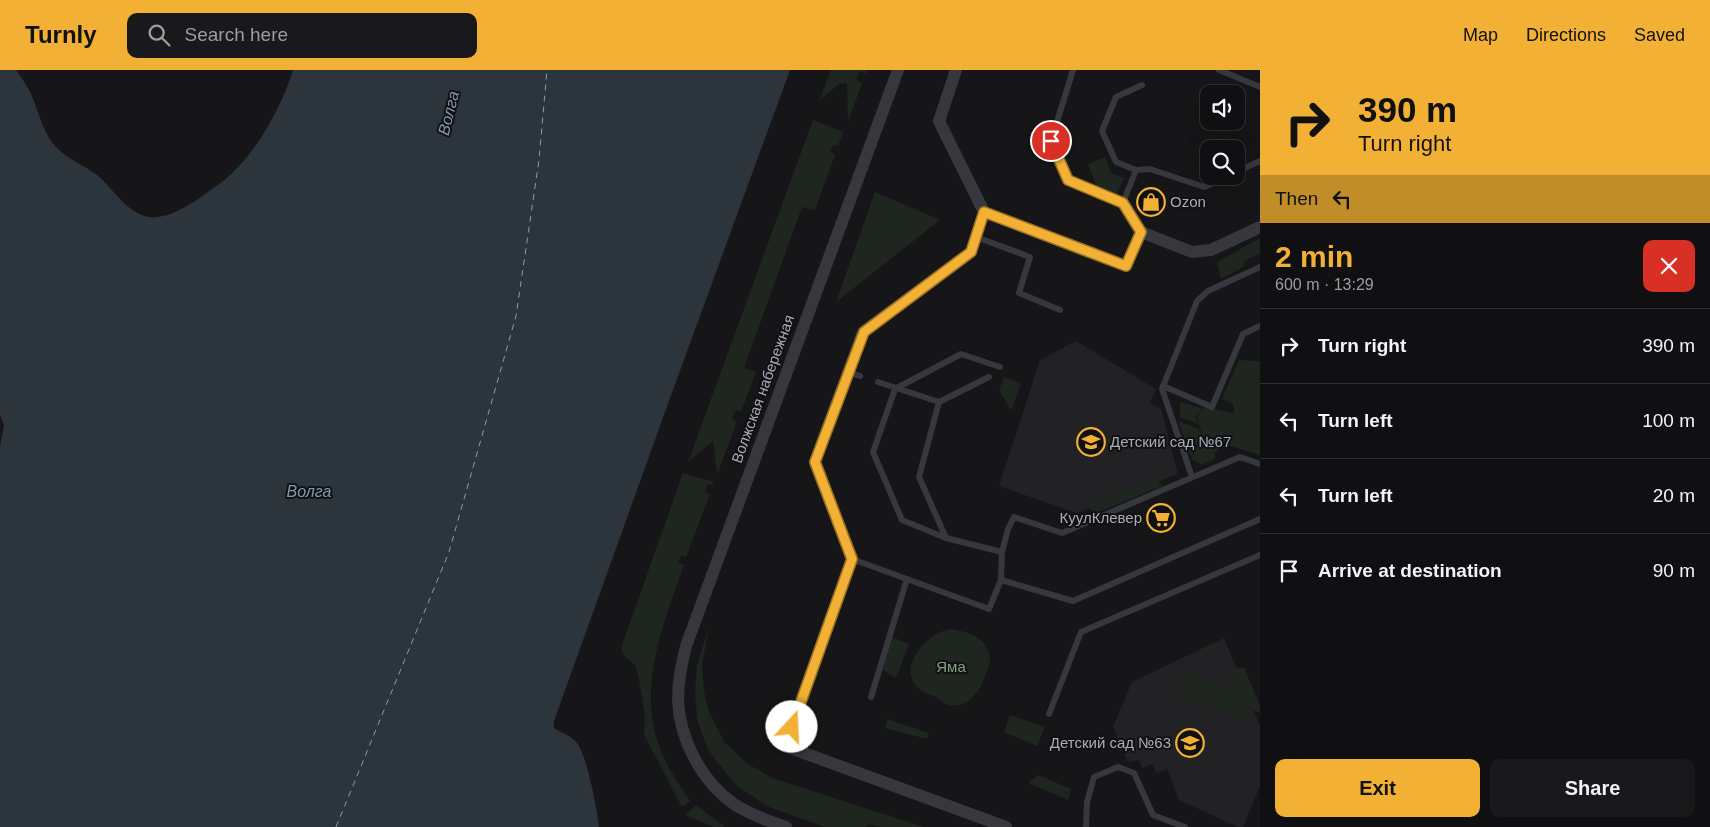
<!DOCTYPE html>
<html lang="en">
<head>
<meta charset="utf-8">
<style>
  :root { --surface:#101012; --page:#19191b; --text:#f1f3f6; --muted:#9c9d9f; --line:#303032; --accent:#f2b134 }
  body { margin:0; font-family:Arial,sans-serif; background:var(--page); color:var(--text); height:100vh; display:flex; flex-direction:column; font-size:19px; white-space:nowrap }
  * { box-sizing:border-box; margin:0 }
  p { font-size:16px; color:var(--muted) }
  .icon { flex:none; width:28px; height:28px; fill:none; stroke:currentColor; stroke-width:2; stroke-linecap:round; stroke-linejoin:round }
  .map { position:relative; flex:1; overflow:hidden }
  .sheet { display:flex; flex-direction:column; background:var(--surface); width:450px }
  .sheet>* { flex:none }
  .top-card { background:#f2b134; color:#111; overflow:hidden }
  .tools { position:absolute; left:1200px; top:15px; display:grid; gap:10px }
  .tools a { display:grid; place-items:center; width:45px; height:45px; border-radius:10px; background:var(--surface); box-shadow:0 5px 20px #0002,0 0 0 1px var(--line); font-size:25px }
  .pin { position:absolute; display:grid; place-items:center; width:42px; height:42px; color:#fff; margin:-21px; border:2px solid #fff; border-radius:50%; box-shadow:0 1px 5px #0007 }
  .me { position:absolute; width:55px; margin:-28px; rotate:20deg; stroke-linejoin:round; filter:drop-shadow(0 0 4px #0008) }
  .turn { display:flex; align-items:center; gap:18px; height:105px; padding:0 15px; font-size:22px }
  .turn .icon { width:65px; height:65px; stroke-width:2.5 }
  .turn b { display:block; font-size:35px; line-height:42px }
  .then { display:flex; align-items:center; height:48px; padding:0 15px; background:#0003; gap:10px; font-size:19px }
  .round { display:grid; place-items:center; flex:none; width:52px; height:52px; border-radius:10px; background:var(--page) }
  .head { display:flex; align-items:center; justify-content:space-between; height:85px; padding:0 15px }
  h1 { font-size:30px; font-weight:700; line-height:38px; color:var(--accent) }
  .primary-button { display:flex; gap:10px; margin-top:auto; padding:10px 15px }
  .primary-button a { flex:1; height:58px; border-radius:10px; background:var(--accent); color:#111; font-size:20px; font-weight:700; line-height:58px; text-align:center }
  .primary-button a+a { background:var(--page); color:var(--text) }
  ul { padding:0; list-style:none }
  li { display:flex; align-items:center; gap:15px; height:75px; padding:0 15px; border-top:1px solid var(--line) }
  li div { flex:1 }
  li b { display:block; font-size:19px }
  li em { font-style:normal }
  header { display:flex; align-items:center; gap:30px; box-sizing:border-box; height:70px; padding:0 25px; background:var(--accent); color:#111 }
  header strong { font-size:24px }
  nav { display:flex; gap:28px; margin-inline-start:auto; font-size:18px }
  .search { width:350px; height:45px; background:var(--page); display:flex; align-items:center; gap:12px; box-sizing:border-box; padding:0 18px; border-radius:10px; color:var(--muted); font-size:19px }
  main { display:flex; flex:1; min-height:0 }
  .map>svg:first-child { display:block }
  .built { fill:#222225 }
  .green { fill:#1e261f }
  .water { fill:#2c353c }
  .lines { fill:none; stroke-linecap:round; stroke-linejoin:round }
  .ferry { stroke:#7f9bb3; stroke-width:1; stroke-dasharray:6 5; stroke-linecap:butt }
  .service { stroke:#37383d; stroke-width:6 }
  .minor { stroke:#37383d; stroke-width:12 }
  .route-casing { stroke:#9d7322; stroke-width:12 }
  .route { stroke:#f2b134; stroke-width:9 }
  .labels { text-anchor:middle; stroke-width:4; stroke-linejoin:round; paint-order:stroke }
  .poi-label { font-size:15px; fill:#a8adb8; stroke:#111113; text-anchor:start }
  .street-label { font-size:15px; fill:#a8adb8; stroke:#111113 }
  .park-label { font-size:15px; fill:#7fa381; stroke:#111113 }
  .water-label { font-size:16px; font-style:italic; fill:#7f9bb3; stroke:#111113 }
</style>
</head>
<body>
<header>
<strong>Turnly</strong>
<div class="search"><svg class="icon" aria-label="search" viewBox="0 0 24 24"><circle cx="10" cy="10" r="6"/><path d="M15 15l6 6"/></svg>Search here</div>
<nav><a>Map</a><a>Directions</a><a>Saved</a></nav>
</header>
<main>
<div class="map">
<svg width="1260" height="757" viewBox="0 0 1260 757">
  <rect width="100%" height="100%" fill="#161618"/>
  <!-- built -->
  <g class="built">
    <polygon points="1076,271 1156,319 1150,333 1161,339 1178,404 1077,443 999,416 1040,290"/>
    <polygon points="1224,568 1260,656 1260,716 1243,757 1238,757 1179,730 1167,699 1156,703 1153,694 1142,698 1139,690 1128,692 1113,657 1132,612"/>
  </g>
  <!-- green -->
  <g class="green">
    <polygon points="831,0 867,0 866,4 860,1 856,10 862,13 848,52 847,13 839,14 819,31"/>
    <polygon points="813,50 843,62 838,76 833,75 830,82 835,85 815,140 802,137 744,298 756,302 741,342 736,340 732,349 737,352 717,405 713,371 688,392"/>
    <polygon points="1105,87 1111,103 1124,108 1116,125 1097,117 1088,94"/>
    <polygon points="875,122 940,150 836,232"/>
    <polygon points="1260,168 1260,184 1244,191 1243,197 1221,209 1217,192"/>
    <polygon points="1239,290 1260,291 1260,385 1227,375 1215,382 1215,389 1202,395 1191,389 1202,365 1197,347 1204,337 1234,343 1233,334 1222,329"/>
    <polygon points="1004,307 1021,314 1011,341 999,320"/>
    <polygon points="1180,332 1202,338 1196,347 1197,354 1180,347"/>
    <polygon points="1178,351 1199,359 1201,365 1191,387"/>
    <path d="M683 403 714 412 712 415 708 414 705 422 710 424 686 487 681 486 678 493 684 495C665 548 639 614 657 670 664 693 677 711 690 731L682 737 644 665 645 647 639 610 635 595 625 587 621 578Z"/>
    <polygon points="1158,409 1162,416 1094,444 1088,436"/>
    <polygon points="709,557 702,595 704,621 709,642 725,673 748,694 772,708 924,757 880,757 870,754 865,757 825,757 769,737 737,716 718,693 707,678 697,649 695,621 697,595"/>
    <path d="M951 559C966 561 989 568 990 588 991 593 986 601 985 606 980 622 966 641 946 634 942 632 938 628 933 626 929 624 924 623 920 619 895 599 927 562 951 559Z"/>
    <polygon points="892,567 909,574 896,608 883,600"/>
    <polygon points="1232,597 1244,598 1260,635 1260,643 1247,637 1238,650 1208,630 1186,634 1181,614 1195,604 1216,615 1232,618"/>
    <polygon points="1010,645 1045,657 1037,676 1004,662"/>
    <polygon points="887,649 929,663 927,669 885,658"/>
    <polygon points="1038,705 1071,719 1068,730 1028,713"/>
    <polygon points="696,735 724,756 725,757 714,757 685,745"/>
  </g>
  <!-- water -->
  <path class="water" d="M0 0H16C22 8 28 17 32 26 39 43 43 63 56 77 67 89 84 95 97 105 114 119 126 143 149 147 167 149 184 138 198 129 212 119 225 111 237 98 261 74 283 33 293 0H790L670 328 554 651V658C562 664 571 665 577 673 587 686 597 739 599 757H0V376L4 355 0 344Z"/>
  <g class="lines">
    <!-- ferry -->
    <polyline class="ferry" points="336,757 449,482 516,246 539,90 547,0"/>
    <!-- service -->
    <g class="service">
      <polyline points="1073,0 1051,71 1068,110 1123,133 1141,162"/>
      <polyline points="1219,0 1260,17"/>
      <polyline points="1136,100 1150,99 1204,117 1227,106"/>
      <polyline points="1236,102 1260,91"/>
      <polyline points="1123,133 1136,100 1116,92 1102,61 1116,27 1142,15"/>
      <polyline points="976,167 1030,187 1019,223 1060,240"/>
      <polyline points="1000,297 961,284 895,319 873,382 902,450 946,468 1002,482"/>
      <polyline points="848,302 860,306"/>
      <polyline points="878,312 939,332 989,307"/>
      <polyline points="1163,316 1212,337 1243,264 1260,256"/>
      <polyline points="939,332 919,407 946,468"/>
      <polyline points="1192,407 1162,319 1197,231 1208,221 1260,197"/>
      <polyline points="852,489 989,539 1001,510 1002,482 1008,459 1014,447 1062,463 1240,387 1260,394"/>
      <polyline points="1001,510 1073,531 1260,449"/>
      <polyline points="871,627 907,509"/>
      <polyline points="1049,644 1081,562 1260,485"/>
      <polyline points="1086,757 1087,732 1094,707 1118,697 1134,703 1153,745 1185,757"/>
    </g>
    <!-- minor -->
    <g class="minor">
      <polyline points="956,0 939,51 984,142 971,182 863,262 815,392 852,489 785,676 1006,757"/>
      <polyline points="984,142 1126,196 1141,162 1192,182 1211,180 1260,157"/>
      <path d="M786 757C768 751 749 744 734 734 701 711 679 668 678 629 678 610 682 593 686 576L898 0"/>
    </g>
  </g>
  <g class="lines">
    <defs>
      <polyline id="route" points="792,657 852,489 815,392 864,262 971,182 984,142 1126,196 1141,162 1123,133 1068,110 1051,71"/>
    </defs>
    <!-- route casing -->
    <use href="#route" class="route-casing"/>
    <!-- route -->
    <use href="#route" class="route"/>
  </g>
  <!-- icons -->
  <defs>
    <symbol id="shop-ring" viewBox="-11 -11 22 22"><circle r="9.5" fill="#111113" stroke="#f2b134" stroke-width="1.5"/><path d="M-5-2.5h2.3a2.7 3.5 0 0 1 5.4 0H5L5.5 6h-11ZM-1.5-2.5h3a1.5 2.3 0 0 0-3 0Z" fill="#f2b134"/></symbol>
    <symbol id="school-ring" viewBox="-11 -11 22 22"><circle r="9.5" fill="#111113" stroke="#f2b134" stroke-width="1.5"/><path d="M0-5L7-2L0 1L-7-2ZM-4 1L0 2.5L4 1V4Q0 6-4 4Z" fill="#f2b134"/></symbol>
    <symbol id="supermarket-ring" viewBox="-11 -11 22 22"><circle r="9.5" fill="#111113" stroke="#f2b134" stroke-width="1.5"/><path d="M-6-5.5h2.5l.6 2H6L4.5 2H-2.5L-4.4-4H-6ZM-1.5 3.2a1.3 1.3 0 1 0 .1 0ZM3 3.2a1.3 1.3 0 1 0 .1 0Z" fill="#f2b134"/></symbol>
  </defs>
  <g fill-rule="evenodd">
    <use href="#shop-ring" x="1135" y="116" width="32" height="32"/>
    <use href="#school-ring" x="1075" y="356" width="32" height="32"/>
    <use href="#supermarket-ring" x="1145" y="432" width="32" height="32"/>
    <use href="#school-ring" x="1174" y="657" width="32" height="32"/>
  </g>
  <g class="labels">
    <!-- poi labels -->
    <g class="poi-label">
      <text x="1170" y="137">Ozon</text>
      <text x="1110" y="377">Детский сад №67</text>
      <text x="1142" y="453" text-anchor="end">КуулКлевер</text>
      <text x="1171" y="678" text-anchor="end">Детский сад №63</text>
    </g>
    <!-- street labels -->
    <g class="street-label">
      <text transform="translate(763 319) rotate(-70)" y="5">Волжская набережная</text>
    </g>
    <!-- park labels -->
    <g class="park-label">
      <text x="951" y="602">Яма</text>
    </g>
    <!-- water labels -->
    <g class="water-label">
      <text transform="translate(448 43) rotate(-76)" y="6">Волга</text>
      <text x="309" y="427">Волга</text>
    </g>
  </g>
</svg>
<div class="tools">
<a><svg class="icon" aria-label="sound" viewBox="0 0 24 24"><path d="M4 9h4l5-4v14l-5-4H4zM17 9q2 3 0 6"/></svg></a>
<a><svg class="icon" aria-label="search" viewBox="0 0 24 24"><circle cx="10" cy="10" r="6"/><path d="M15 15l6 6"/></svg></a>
</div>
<div class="pin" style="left:1051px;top:71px;background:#d93025"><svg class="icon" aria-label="arrive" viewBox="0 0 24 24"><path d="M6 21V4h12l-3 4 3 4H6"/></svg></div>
<svg class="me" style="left:792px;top:657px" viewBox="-20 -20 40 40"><circle r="19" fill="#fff"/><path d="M0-13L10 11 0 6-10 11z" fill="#f2b134"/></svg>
</div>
<section class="sheet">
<div class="top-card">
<div class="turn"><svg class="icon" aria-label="right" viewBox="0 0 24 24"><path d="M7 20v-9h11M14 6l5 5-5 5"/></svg><div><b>390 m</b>Turn right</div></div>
<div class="then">Then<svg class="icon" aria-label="left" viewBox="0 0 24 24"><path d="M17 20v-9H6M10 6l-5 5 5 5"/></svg></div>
</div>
<div class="head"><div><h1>2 min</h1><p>600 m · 13:29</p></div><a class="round" style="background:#d93025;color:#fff"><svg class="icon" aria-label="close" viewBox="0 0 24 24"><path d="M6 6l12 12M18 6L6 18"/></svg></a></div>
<ul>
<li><svg class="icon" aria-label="right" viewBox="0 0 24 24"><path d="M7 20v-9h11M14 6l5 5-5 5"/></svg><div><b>Turn right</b></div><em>390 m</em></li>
<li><svg class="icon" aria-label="left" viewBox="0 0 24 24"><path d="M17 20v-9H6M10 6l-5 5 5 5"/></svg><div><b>Turn left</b></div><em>100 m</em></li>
<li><svg class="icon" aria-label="left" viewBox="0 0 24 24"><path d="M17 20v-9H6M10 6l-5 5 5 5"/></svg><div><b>Turn left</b></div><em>20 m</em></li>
<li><svg class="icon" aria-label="arrive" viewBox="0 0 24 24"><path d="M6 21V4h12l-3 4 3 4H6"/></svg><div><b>Arrive at destination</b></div><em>90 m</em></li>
</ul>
<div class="primary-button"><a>Exit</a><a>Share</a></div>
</section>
</main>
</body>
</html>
